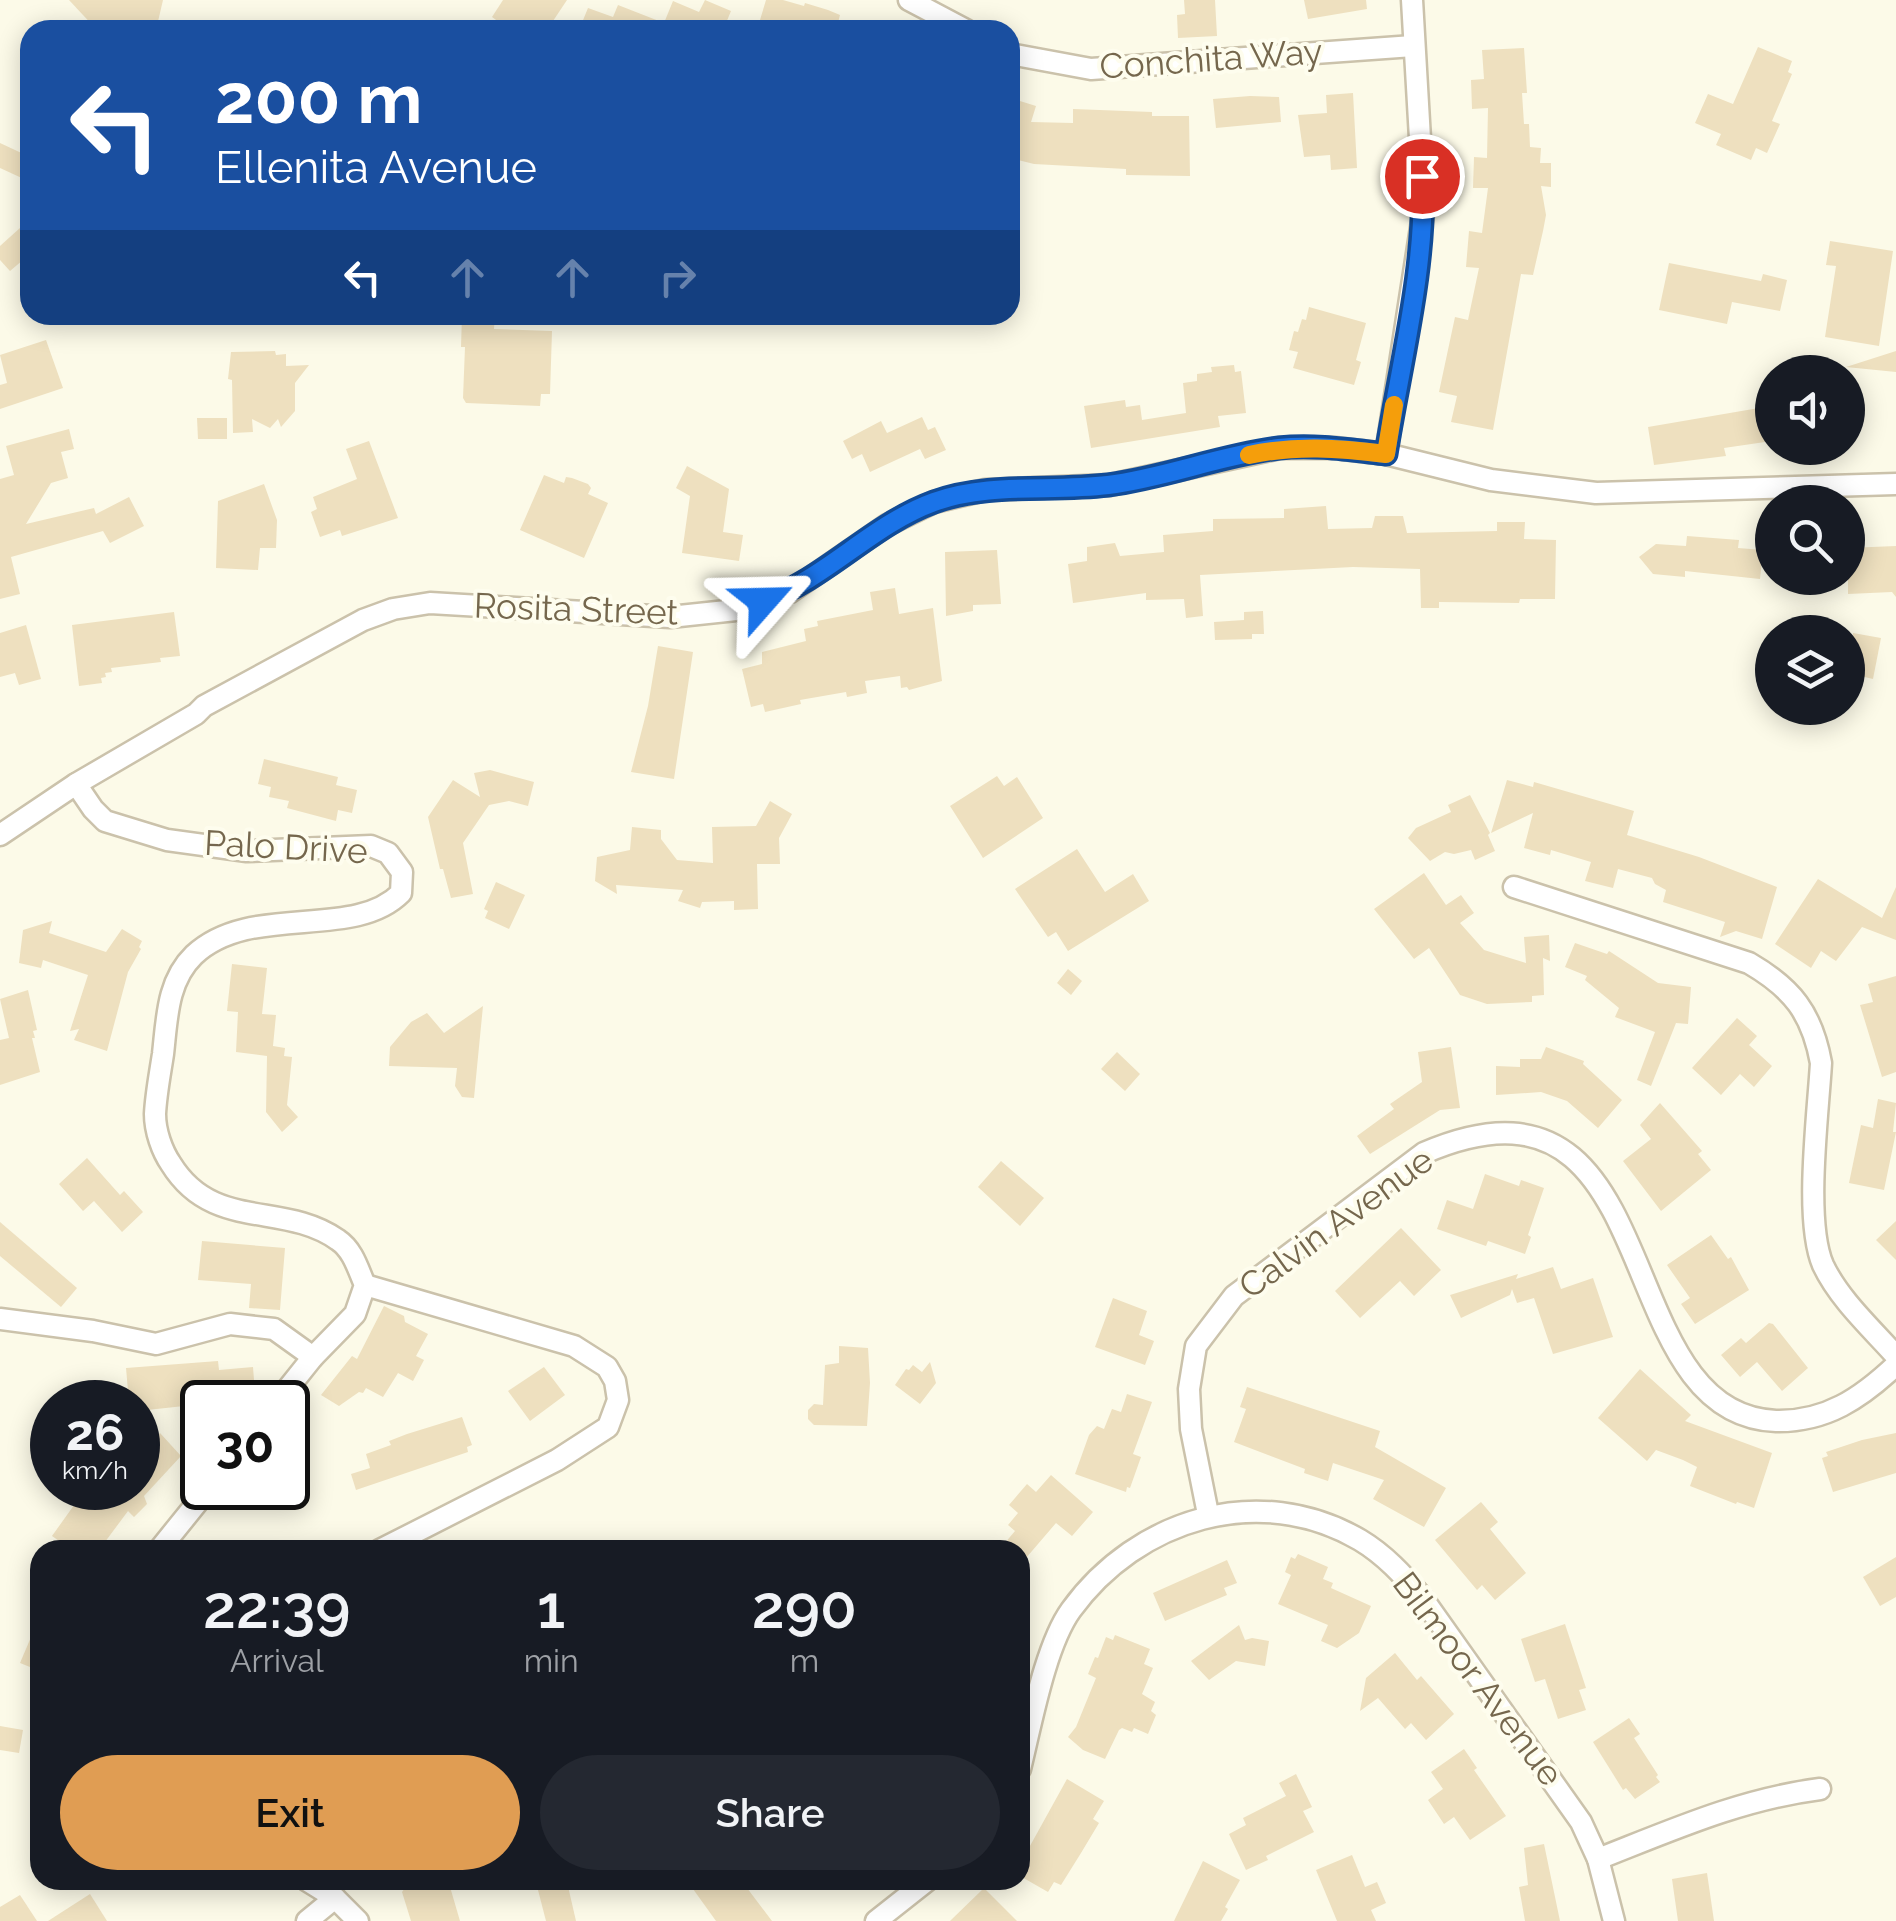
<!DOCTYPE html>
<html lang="en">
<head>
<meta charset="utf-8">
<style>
  :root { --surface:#171b24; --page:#242831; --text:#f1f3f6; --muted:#9ea1a6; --accent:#e09d53 }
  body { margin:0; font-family:Raleway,sans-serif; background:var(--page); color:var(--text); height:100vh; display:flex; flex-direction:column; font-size:38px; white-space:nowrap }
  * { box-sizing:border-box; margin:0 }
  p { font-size:32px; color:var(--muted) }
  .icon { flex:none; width:55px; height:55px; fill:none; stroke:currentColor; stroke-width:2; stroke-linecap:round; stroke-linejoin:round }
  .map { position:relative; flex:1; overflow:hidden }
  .sheet { position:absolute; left:30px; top:1540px; width:1000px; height:350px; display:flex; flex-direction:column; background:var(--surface); border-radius:30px; box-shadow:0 5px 25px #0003 }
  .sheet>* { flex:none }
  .hud { position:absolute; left:20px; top:20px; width:1000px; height:305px; border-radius:30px; box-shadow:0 5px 25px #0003; background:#1a4fa0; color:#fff; overflow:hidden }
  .tools { position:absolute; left:1755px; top:355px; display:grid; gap:20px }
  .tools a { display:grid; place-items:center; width:110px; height:110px; border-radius:50%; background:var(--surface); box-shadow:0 5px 25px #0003; font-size:50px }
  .speed { position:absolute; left:30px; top:1380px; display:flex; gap:20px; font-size:50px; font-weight:700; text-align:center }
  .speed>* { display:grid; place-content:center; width:130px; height:130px; border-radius:50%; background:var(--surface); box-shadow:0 5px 25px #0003; line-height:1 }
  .speed small { font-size:25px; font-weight:400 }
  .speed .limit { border:5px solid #111; border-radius:15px; background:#fff; color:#111 }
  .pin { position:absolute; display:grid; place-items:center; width:85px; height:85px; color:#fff; margin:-42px; border:5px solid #fff; border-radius:50%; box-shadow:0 2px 10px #0007 }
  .me { position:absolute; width:110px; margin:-55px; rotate:65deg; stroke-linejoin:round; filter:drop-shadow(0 0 8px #0008) }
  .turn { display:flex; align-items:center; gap:35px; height:210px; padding:0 30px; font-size:45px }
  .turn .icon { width:130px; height:130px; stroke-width:2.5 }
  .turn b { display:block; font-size:70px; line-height:85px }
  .lanes { display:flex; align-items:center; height:95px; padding:0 30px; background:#0003; justify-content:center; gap:50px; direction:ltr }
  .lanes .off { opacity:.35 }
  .eta { display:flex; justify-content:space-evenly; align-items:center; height:170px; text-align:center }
  .eta b { font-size:60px; font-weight:600; line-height:70px }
  .action { display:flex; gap:20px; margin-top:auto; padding:20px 30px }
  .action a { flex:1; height:115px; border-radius:60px; background:var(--accent); color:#111; font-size:40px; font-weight:600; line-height:115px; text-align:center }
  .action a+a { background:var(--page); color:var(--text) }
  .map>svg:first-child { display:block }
  .building { fill:#eee0bf }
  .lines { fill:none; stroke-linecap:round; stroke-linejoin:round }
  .minor-casing { stroke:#cbc2ab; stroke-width:25 }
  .minor { stroke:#fff; stroke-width:20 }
  .route-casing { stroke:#114b97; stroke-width:25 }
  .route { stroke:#1a73e8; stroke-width:18 }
  .slow { stroke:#f59e0b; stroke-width:18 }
  .labels { text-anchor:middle; stroke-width:8; stroke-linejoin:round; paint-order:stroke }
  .street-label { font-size:35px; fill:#75674d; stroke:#fefdee }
</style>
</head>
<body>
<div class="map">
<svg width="1896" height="1921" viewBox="0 0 1896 1921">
  <rect width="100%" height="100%" fill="#fcfae8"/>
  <!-- building -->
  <g class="building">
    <polygon points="69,0 163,0 156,30 97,30"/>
    <polygon points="503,0 567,0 547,30 510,30 492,17"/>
    <polygon points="705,0 731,11 726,23 741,30 579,30 588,8 613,17 618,5 664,23 673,1 699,12"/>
    <polygon points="766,0 783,0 804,6 805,3 828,10 840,15 836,30 757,30"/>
    <polygon points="1184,0 1215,0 1217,36 1178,38 1177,15 1185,14"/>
    <polygon points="1304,0 1366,0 1367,9 1308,19"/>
    <polygon points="1758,47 1792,61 1788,72 1792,74 1772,121 1780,124 1767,153 1756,148 1751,160 1716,145 1721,134 1695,123 1708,94 1733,104"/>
    <polygon points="1524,48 1527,93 1522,93 1524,124 1529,124 1530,147 1541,148 1540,163 1551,163 1551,187 1541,186 1546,215 1543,231 1533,275 1521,274 1493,430 1451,422 1457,396 1439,392 1455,317 1468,320 1479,268 1466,267 1469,231 1482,233 1488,188 1473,188 1474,157 1487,158 1488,108 1472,109 1471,80 1484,79 1482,50"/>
    <polygon points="1353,93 1357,168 1331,170 1330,155 1304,157 1298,115 1327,113 1326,95"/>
    <polygon points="1250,96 1279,97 1281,122 1216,128 1213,99"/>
    <polygon points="1010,98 1036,106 1031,122 1073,123 1073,109 1152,112 1152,116 1189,116 1190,176 1126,175 1126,169 1034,164 1010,158"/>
    <polygon points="0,143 30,157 24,179 0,168"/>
    <polygon points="30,219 30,254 10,271 0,260 0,246"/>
    <polygon points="1830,241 1893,251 1879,346 1825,337 1836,266 1826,265"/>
    <polygon points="1669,263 1761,281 1763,274 1787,280 1780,311 1732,302 1727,324 1659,310"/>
    <polygon points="1309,307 1366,323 1356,360 1361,362 1354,385 1293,368 1298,352 1289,350 1294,331 1298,332 1302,319 1306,320"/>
    <polygon points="462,315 495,315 494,329 552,331 550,394 541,394 540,406 466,403 463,398 465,347 461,347"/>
    <polygon points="46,340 63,388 0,409 0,385 7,383 0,355"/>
    <polygon points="275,351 276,355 286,354 286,366 309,365 295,383 295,411 281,427 278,419 270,428 252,419 253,432 233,433 232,380 228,379 231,352"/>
    <polygon points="1896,351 1896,372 1846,367"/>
    <polygon points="1234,365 1235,372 1241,371 1246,413 1218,416 1220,427 1091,448 1084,406 1125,400 1126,407 1140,405 1142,420 1186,413 1183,383 1197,381 1197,374 1212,372 1211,367"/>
    <polygon points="1759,408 1765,442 1724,448 1726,456 1654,465 1648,427"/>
    <polygon points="922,417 928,430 935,427 946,450 925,459 920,449 870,472 862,454 852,459 843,441 881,421 887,433"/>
    <polygon points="197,418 227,418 227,439 198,439"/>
    <polygon points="69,429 74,449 61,452 68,478 51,483 26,524 94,508 96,514 129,497 144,526 110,543 103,531 11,557 20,594 0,599 0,479 14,475 6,446"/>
    <polygon points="369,441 398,518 342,536 340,530 320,537 311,512 317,509 313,497 357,479 346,449"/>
    <polygon points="687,466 729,489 723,532 743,535 739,561 682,553 690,496 676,488"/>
    <polygon points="544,475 564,483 566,477 572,478 588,484 591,488 588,494 608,503 584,558 520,530"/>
    <polygon points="264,484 277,520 276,548 260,548 258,570 216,568 218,501"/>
    <polygon points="1326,506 1328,529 1372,528 1375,516 1403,516 1407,533 1497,531 1497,522 1525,522 1524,539 1556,540 1555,599 1520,599 1519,603 1439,602 1439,608 1421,608 1420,569 1353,567 1200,575 1203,616 1186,618 1184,599 1146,600 1146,593 1073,603 1068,564 1087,561 1087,547 1115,543 1120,556 1164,552 1163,535 1213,531 1213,519 1284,518 1284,509"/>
    <polygon points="1687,536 1739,540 1738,548 1763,550 1760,579 1685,571 1685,577 1653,574 1639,557 1656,544 1686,546"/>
    <polygon points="1896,546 1896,597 1892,592 1848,594 1848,548"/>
    <polygon points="997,550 1001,604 973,605 973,611 946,616 945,552"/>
    <polygon points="895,588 899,614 933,608 942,681 909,690 907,687 901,688 900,676 865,681 867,693 847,697 846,692 800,700 801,704 765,712 763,704 751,707 742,669 762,664 762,652 806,641 804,629 818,626 817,621 873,610 870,592"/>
    <polygon points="1263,611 1264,634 1252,634 1252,639 1215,640 1214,622 1244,620 1244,612"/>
    <polygon points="174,612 180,656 160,658 161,662 111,668 112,672 105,673 106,677 101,678 102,683 79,686 72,625"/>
    <polygon points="26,625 41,679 19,685 15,673 0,677 0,633"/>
    <polygon points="1853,633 1881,638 1873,679 1848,673 1848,635 1853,636"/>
    <polygon points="658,646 693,652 674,779 631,772 648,706"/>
    <polygon points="264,759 338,777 336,785 357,790 352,813 338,810 336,821 287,808 289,801 269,797 271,787 258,784"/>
    <polygon points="490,770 534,782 528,806 509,801 489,805 463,843 473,894 451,898 443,869 440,869 428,817 453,780 480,797 474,773"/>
    <polygon points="997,776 1004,786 1017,777 1043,818 983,858 950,806"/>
    <polygon points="1507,780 1533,787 1534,782 1634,811 1627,835 1699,857 1777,887 1762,939 1736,931 1720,937 1725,922 1663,902 1666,890 1655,884 1652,878 1618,869 1613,888 1585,881 1591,862 1551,850 1550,855 1524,848 1533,813 1491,833"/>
    <polygon points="1470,795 1490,833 1488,835 1495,851 1475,860 1471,850 1454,854 1445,852 1430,861 1408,838 1416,828 1451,812 1448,805"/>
    <polygon points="770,801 792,814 779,838 780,864 757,864 758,909 734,910 734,901 702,902 700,908 678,901 683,890 616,885 617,894 595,881 597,857 630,850 632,827 661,830 661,839 677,860 713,863 712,827 756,826"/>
    <polygon points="1077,849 1105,892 1133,874 1149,901 1068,951 1056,932 1048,937 1015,889"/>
    <polygon points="1424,873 1446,905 1461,895 1474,913 1460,923 1484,950 1526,963 1524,937 1549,935 1550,961 1543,958 1544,995 1532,996 1532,1002 1487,1004 1460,995 1429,948 1414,959 1374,909"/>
    <polygon points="1818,879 1882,918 1896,887 1896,940 1862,927 1836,961 1821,951 1811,968 1775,944"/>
    <polygon points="496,882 525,895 509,929 485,918 488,911 484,909"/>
    <polygon points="52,921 49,933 106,952 122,929 142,941 139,947 141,949 128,972 107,1051 74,1040 79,1029 70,1031 88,975 43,960 41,968 19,963 23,930"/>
    <polygon points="1575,943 1607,954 1609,951 1658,983 1691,987 1688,1024 1676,1023 1651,1086 1637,1080 1655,1032 1615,1017 1619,1008 1585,980 1587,976 1565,967"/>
    <polygon points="232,964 267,968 262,1014 276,1015 273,1046 285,1048 284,1056 292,1057 287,1105 298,1117 282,1132 266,1112 267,1056 236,1052 238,1012 227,1011"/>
    <polygon points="1068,969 1082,981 1071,995 1057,983"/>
    <polygon points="1896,976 1896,1072 1882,1077 1860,1005 1873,1002 1868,984"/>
    <polygon points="28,990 37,1030 33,1031 35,1038 32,1038 40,1072 0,1085 0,1040 9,1038 0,999"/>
    <polygon points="483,1006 474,1098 462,1097 455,1086 457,1068 389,1066 390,1047 411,1022 427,1013 444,1033"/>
    <polygon points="1737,1018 1757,1036 1749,1045 1772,1066 1754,1087 1740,1074 1721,1095 1692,1068"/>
    <polygon points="1451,1047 1460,1108 1440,1110 1370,1154 1357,1136 1394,1109 1390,1104 1422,1082 1418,1052"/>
    <polygon points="1546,1047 1584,1061 1583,1064 1622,1100 1598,1128 1567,1101 1541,1092 1496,1095 1496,1066 1520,1067 1520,1059 1541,1059"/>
    <polygon points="1117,1052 1140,1074 1125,1091 1101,1069"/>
    <polygon points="1878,1099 1896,1103 1893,1132 1896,1132 1884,1190 1849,1183 1861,1125 1873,1128"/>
    <polygon points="1660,1103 1702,1151 1698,1154 1711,1170 1661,1211 1623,1161 1651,1139 1640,1125"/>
    <polygon points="87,1158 120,1195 124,1191 143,1212 122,1232 94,1201 83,1211 59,1184"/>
    <polygon points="1001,1161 1044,1198 1020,1226 978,1187"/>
    <polygon points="1485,1174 1519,1186 1521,1180 1544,1188 1528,1235 1531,1237 1525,1254 1488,1241 1486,1246 1437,1229 1447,1200 1473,1209"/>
    <polygon points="1896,1221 1896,1260 1876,1240"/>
    <polygon points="0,1222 77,1288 61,1307 0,1256"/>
    <polygon points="1401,1228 1441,1270 1414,1296 1400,1281 1360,1318 1335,1291"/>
    <polygon points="1711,1235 1728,1259 1731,1257 1749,1290 1695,1324 1681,1304 1690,1298 1667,1265"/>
    <polygon points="202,1241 285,1248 280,1310 249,1308 251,1284 198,1280"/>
    <polygon points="1553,1267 1561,1289 1593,1278 1613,1337 1553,1354 1534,1298 1517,1303 1512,1289 1510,1295 1461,1318 1450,1295 1518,1274 1516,1279"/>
    <polygon points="1113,1298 1147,1311 1139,1335 1154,1341 1145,1365 1095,1347"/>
    <polygon points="384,1306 404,1316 405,1322 428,1334 416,1356 424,1360 413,1381 398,1373 383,1397 366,1388 363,1393 359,1392 339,1406 321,1395 352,1356 357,1359"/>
    <polygon points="1769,1323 1773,1324 1808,1368 1782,1391 1757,1362 1740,1377 1721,1355 1741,1338 1746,1343"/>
    <polygon points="839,1346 868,1348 870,1383 867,1426 814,1425 808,1419 808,1410 814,1404 823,1405 825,1365 839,1363"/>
    <polygon points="218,1361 219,1370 253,1367 255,1393 220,1396 221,1402 138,1411 138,1402 129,1402 126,1368"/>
    <polygon points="930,1362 936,1383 920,1404 895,1385 906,1369 909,1370 913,1365 922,1372"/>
    <polygon points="544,1367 565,1395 530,1421 508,1391"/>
    <polygon points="1640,1369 1691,1415 1685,1421 1772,1453 1754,1508 1737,1502 1736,1504 1690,1486 1697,1467 1683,1460 1656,1450 1647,1461 1598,1418"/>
    <polygon points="1247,1387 1380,1431 1375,1447 1446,1488 1424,1527 1373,1499 1384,1480 1333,1463 1328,1481 1304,1473 1305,1469 1234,1442 1246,1409 1240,1407"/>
    <polygon points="1127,1394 1152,1402 1133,1454 1141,1457 1130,1488 1127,1487 1126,1492 1075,1474 1089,1435 1097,1426 1104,1429 1112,1409 1121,1412"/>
    <polygon points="462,1417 472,1445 467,1447 468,1452 356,1490 351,1474 370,1468 366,1454 391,1445 389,1441 407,1434"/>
    <polygon points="160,1433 181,1456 144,1496 147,1504 134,1517 128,1511 99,1550 72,1550 52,1536 77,1501 75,1499 89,1488 138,1488 138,1453"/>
    <polygon points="1896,1433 1896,1473 1833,1492 1822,1458 1828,1456 1826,1452 1862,1440"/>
    <polygon points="1051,1475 1093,1512 1072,1536 1056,1523 1020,1565 1020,1550 999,1550 1015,1531 1008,1525 1018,1513 1009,1505 1027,1484 1036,1492"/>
    <polygon points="1481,1502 1498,1522 1490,1529 1526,1573 1495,1600 1482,1585 1477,1590 1435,1540"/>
    <polygon points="1298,1554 1328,1567 1323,1579 1333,1583 1331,1588 1371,1606 1359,1633 1337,1648 1321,1641 1328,1625 1278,1604 1291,1575 1285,1572 1291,1557 1295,1559"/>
    <polygon points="1896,1557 1896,1597 1880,1606 1863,1577"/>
    <polygon points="1227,1560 1237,1583 1224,1588 1227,1595 1165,1621 1153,1593"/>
    <polygon points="40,1616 40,1671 20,1663"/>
    <polygon points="1565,1624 1586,1688 1579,1690 1586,1710 1558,1719 1545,1679 1535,1682 1521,1639"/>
    <polygon points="1239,1625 1245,1640 1252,1638 1269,1641 1265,1666 1236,1661 1209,1680 1191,1661"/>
    <polygon points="1115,1635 1150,1649 1144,1664 1153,1668 1142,1694 1155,1702 1151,1711 1156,1715 1148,1734 1134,1728 1132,1732 1122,1728 1119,1730 1105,1759 1083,1750 1068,1737 1076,1727 1096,1678 1088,1674 1095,1657 1098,1658 1106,1637 1113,1640"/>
    <polygon points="1395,1653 1417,1680 1421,1676 1454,1714 1426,1740 1411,1723 1405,1729 1378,1698 1360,1711 1366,1678"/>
    <polygon points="1629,1718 1640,1734 1634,1738 1658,1775 1656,1777 1660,1782 1635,1799 1626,1788 1623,1790 1593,1742"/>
    <polygon points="0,1726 23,1730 19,1753 0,1750"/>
    <polygon points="1464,1749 1477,1768 1474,1770 1506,1816 1470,1840 1454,1817 1444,1824 1428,1800 1443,1789 1431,1772"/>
    <polygon points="1296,1774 1312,1807 1303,1811 1314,1832 1266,1856 1268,1860 1246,1870 1229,1834 1246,1825 1243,1818 1286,1796 1279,1783"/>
    <polygon points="1067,1779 1104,1801 1093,1819 1099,1823 1081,1853 1061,1885 1054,1882 1048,1892 1020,1876 1020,1864"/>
    <polygon points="1544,1844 1560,1921 1525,1921 1519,1887 1528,1885 1524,1848"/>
    <polygon points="1352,1855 1365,1887 1377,1882 1386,1903 1371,1910 1376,1921 1337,1921 1316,1870"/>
    <polygon points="1203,1861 1240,1880 1225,1907 1228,1909 1221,1921 1174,1921"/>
    <polygon points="1707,1873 1714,1921 1678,1921 1672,1879"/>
    <polygon points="411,1880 421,1883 423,1889 448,1880 460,1921 411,1921 402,1892"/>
    <polygon points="690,1880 741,1880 772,1921 716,1921 693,1889 695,1887"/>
    <polygon points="567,1882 576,1921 546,1921 538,1890"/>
    <polygon points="984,1888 1017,1921 950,1921"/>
    <polygon points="90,1894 107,1921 48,1921"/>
    <polygon points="20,1895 37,1921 0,1921 0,1907"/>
  </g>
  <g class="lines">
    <defs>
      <g id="minor">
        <polyline points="909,0 966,30"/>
        <polyline points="1010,54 1091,69 1413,46"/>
        <polyline points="1386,454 1424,208 1412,0"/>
        <path d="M76 784 93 809 105 821 167 840 247 851 371 846 388 853 402 872 401 893C353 941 251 902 194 955 167 981 167 1019 163 1054 160 1074 156 1094 155 1114 155 1131 162 1151 171 1164 213 1232 283 1201 338 1240 353 1250 358 1269 365 1285L355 1314 313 1357 277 1402"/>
        <polyline points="0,835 76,784 196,714 204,706 363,620 393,609 430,603 670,617 736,610 790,592 887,525 934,502 985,490 1110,485 1280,448 1335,448 1386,454 1491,480 1596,493 1896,484"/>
        <path d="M1514 887 1749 963C1792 988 1812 1013 1821 1063 1818 1115 1804 1221 1823 1265 1839 1299 1871 1328 1896 1356"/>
        <polyline points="365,1285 574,1346 607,1367 615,1381 618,1400 608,1427 557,1460 380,1550"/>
        <polyline points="0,1319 93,1331 156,1344 230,1324 274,1329 313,1357"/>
        <path d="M1208 1514 1191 1429 1189 1389 1196 1346 1234 1296 1424 1153C1674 1045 1603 1415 1776 1421 1826 1422 1861 1398 1896 1365"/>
        <polyline points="159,1550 209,1488"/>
        <path d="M1020 1769C1031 1725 1045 1646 1071 1610 1137 1519 1259 1481 1360 1540 1385 1555 1403 1575 1421 1596L1581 1822 1598 1859 1614 1921"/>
        <path d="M1598 1859C1672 1830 1741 1799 1820 1789"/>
        <polyline points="306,1880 335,1898 358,1921"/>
        <polyline points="307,1921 335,1898"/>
        <polyline points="876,1921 928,1880"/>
      </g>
    </defs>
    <!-- minor casing -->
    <use href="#minor" class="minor-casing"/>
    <!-- minor -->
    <use href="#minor" class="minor"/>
  </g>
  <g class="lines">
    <defs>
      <path id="route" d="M763 601C826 579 871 525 934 502 989 482 1050 492 1108 485 1165 478 1221 455 1279 448 1314 444 1351 450 1386 454 1400 366 1427 264 1422 176"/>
    </defs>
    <!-- route casing -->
    <use href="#route" class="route-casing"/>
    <!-- route -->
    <use href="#route" class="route"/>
    <!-- slow -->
    <path class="slow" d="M1249 455C1295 445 1339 448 1386 454L1394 405"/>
  </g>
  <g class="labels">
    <!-- street labels -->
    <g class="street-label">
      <text transform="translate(1211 59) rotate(-4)" y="12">Conchita Way</text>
      <text transform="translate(576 609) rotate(2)" y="12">Rosita Street</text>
      <text transform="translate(286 847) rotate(3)" y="12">Palo Drive</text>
      <text transform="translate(1336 1223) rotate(-36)" y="12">Calvin Avenue</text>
      <text transform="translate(1478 1679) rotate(53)" y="12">Bilmoor Avenue</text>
    </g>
  </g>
</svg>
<div class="tools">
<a><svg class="icon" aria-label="sound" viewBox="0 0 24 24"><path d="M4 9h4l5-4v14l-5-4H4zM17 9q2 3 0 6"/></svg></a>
<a><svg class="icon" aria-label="search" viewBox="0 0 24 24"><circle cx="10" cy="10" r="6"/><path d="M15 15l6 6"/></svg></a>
<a><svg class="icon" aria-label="layers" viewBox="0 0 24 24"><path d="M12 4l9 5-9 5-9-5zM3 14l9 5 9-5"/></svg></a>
</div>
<div class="speed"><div>26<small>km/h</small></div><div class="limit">30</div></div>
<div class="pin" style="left:1422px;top:176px;background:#d93025"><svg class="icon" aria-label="arrive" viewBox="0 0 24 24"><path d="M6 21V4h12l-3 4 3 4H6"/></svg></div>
<svg class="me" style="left:763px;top:601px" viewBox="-20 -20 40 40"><path d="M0-17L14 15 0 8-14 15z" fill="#1a73e8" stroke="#fff" stroke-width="4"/></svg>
<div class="hud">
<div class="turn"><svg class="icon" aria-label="left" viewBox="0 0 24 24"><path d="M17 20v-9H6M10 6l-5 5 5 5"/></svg><div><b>200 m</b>Ellenita Avenue</div></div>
<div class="lanes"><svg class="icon" aria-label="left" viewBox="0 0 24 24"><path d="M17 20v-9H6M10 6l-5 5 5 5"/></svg><svg class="icon off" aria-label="ahead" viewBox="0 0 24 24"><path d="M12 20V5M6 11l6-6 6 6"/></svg><svg class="icon off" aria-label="ahead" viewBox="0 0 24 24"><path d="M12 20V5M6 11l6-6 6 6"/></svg><svg class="icon off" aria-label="right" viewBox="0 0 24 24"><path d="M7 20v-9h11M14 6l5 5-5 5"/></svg></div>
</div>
<section class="sheet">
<div class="eta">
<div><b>22:39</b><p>Arrival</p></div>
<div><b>1</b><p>min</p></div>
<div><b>290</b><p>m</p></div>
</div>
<div class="action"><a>Exit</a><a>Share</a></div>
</section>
</div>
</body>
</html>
